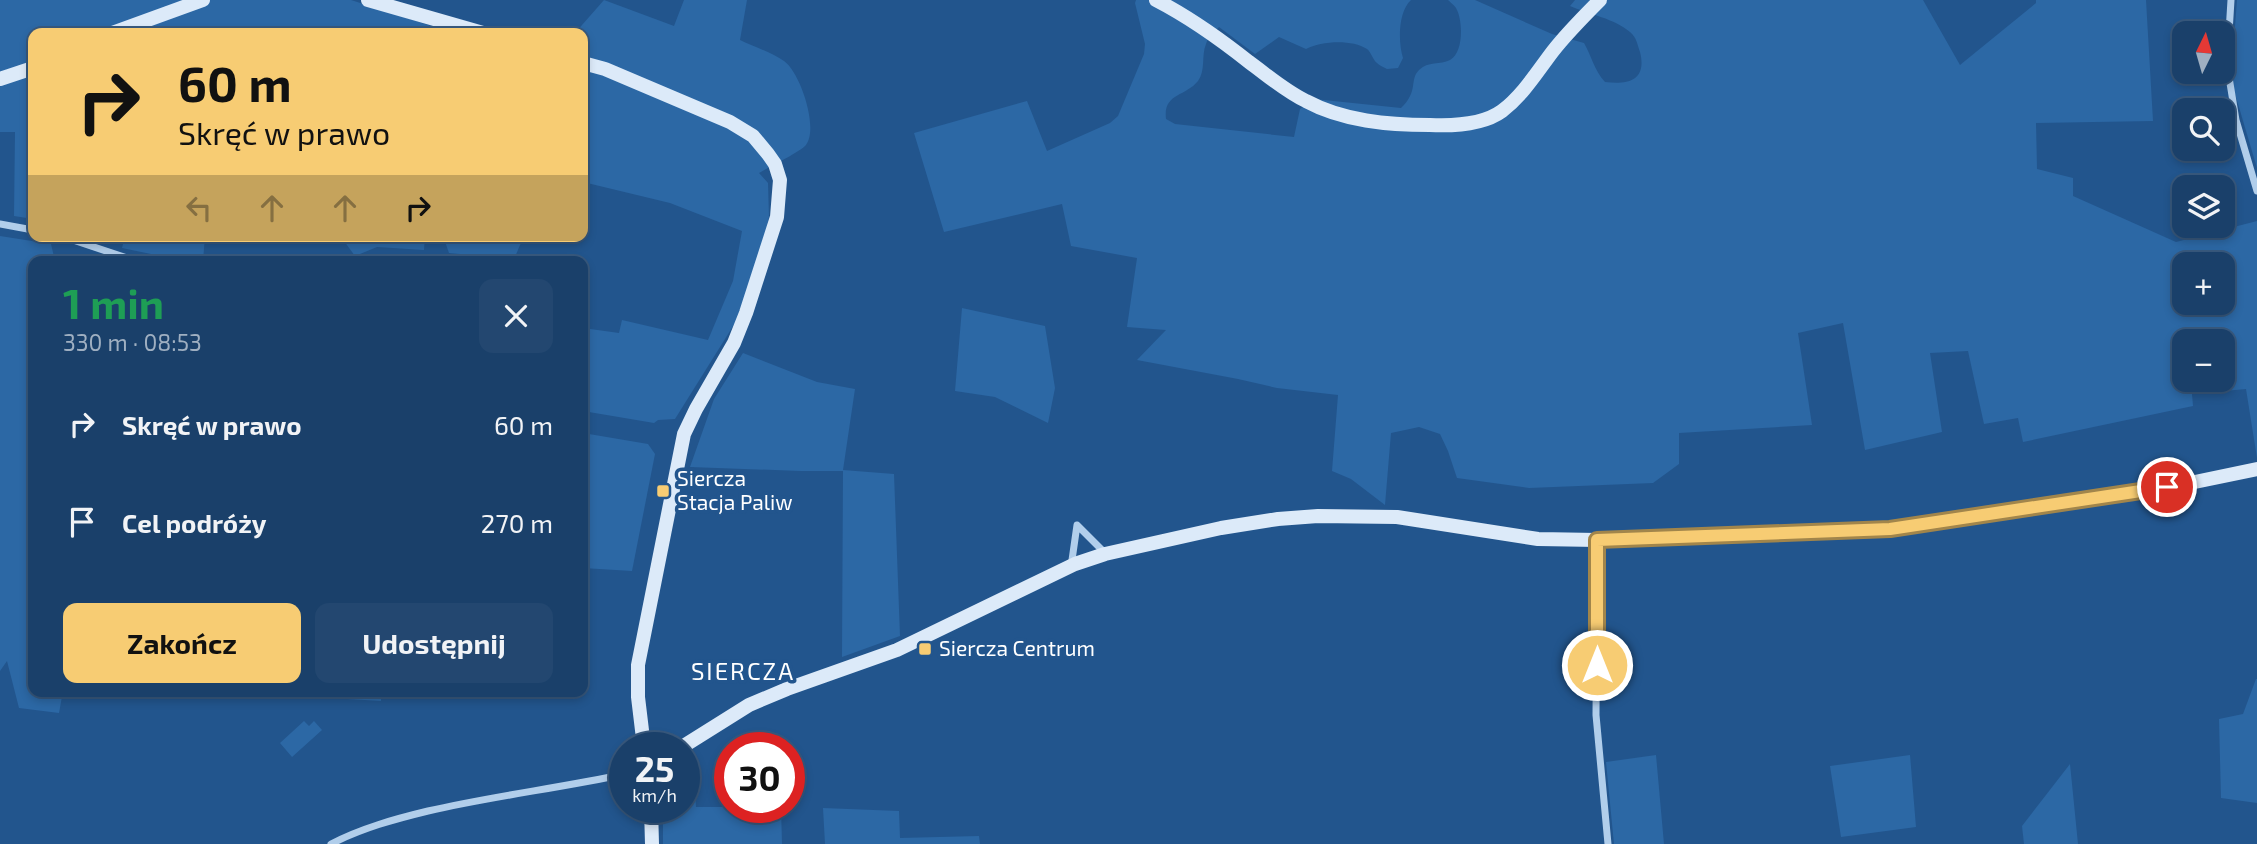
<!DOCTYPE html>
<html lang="pl">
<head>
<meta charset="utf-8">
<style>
  :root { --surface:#1a406a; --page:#234770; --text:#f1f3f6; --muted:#9fafc1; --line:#38597e; --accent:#f7cc73 }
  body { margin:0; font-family:"Exo 2",sans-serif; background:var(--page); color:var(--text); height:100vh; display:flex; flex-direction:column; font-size:26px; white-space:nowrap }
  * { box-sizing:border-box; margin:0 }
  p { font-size:23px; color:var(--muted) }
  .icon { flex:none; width:38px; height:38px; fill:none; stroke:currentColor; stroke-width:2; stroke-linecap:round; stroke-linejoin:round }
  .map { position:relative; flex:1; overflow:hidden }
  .panel { position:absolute; left:28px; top:256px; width:560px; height:441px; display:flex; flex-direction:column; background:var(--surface); border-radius:14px; box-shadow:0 4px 10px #0003,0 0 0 2px var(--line) }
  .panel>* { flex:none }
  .guide { position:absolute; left:28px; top:28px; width:560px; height:214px; border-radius:14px; box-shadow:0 4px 10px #0003,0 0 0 2px var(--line); background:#f7cc73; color:#111; overflow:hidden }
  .needle { width:46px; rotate:5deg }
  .buttons { position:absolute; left:2172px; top:21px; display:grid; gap:14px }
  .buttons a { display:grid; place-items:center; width:63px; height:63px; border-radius:14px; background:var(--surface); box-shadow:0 4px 10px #0003,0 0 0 2px var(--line); font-size:35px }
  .speed { position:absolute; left:609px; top:732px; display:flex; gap:14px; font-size:35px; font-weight:700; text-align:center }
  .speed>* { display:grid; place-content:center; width:91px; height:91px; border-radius:50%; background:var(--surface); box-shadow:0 4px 10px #0003,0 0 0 2px var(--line); line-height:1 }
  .speed small { font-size:18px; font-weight:400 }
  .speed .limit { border:10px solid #d22; background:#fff; color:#111 }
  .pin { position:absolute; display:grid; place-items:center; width:60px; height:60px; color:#fff; margin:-30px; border:4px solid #fff; border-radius:50%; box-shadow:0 2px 7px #0007 }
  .me { position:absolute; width:77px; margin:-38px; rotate:0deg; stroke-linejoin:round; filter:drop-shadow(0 0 5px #0008) }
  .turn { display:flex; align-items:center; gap:24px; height:147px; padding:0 35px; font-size:32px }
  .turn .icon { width:91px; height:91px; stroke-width:2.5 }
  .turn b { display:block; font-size:49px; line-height:60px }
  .lanes { display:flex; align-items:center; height:66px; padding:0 35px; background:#0003; justify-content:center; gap:35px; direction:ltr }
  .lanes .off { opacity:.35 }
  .round { display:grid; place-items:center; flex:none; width:74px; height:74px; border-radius:14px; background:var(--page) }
  .head { display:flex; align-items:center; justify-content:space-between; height:119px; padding:0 35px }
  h1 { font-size:42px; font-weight:700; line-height:52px; color:#1e9e55 }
  .primary-button { display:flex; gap:14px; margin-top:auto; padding:14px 35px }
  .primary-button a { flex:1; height:80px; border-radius:14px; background:var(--accent); color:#111; font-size:28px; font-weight:700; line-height:80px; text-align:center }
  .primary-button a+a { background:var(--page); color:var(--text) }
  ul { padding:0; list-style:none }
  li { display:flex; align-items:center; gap:21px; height:98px; padding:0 35px }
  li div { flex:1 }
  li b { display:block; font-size:26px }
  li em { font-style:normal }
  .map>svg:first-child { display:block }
  .green { fill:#2c68a5; fill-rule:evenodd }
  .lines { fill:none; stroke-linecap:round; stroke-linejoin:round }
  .street { stroke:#b1ceeb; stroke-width:7 }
  .secondary { stroke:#dceaf9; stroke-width:14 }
  .route-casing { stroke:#a1854b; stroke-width:18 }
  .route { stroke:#f7cc73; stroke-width:12 }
  .poi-dot { fill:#f7cc73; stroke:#22558d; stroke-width:2.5 }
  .labels { text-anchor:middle; stroke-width:7; stroke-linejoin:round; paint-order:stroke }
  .poi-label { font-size:21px; fill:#fff; stroke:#22558d; text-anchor:start }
  .quarter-label { font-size:24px; letter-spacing:2px; fill:#fff; stroke:#22558d }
</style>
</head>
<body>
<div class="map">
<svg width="2257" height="844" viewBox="0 0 2257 844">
  <rect width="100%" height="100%" fill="#22558d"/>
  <!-- green -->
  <g class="green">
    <polygon points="0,0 351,0 453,33 33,33 33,219 14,216 15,132 0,132"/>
    <path d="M604 0 674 26 684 0H747L740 40C754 47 771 52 784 61 800 72 819 128 806 145 800 152 769 167 759 173L768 183 769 217 763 246 745 307 675 419 658 420 654 423 583 411V328L619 333 622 320 708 340 733 281 742 231 670 203 583 182V33H575Z"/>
    <path d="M1136 0H1411C1398 12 1398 42 1403 58L1398 68 1387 69C1384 67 1380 66 1377 63 1373 60 1371 52 1367 49 1352 39 1321 41 1306 49L1279 37 1255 54 1219 27C1214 32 1208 37 1206 44 1201 56 1206 70 1198 81 1185 97 1163 93 1166 119L1175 124 1294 137 1300 109 1314 99 1401 108C1419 91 1409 80 1419 70 1428 61 1440 65 1450 60 1464 52 1463 20 1456 8 1456 7 1449 1 1448 0H1475L1552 34 1584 43C1592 57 1594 70 1605 82 1629 85 1647 80 1640 52 1637 44 1637 38 1630 32 1615 19 1589 14 1570 6L1575 0H1923L1960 65 2036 3V0H2146L2153 121 2036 123 2037 169 2073 178V196L2176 242 2257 221V458L2246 389 2192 394 2193 406 2023 442 2018 418 1984 424 1968 351 1930 353 1942 432 1865 450 1843 323 1798 333 1812 425 1679 433V464L1653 483 1529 488 1457 478 1448 451 1440 434 1419 427 1391 433 1385 505 1351 479 1332 471 1338 395 1277 388 1238 379 1137 360 1166 330 1127 327 1137 258 1071 246 1062 204 944 232 914 133 1027 101 1047 151 1110 123 1118 116 1144 54 1145 44 1135 3ZM2184 264H2222V303H2184ZM2184 341H2222V380H2184Z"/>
    <polygon points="2237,0 2257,0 2257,168 2233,87 2232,67"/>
    <polygon points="0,236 51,244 55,261 33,261 33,691 63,691 59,713 19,708 7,661 0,671"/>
    <polygon points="125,236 205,236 203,261 185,261 122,248"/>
    <polygon points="425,236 424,250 377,247 355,256 341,237"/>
    <polygon points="443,236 524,236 514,259 449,253"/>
    <polygon points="962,308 1045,326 1055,388 1048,423 995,397 955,391"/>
    <polygon points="743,353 817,382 855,389 843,470 894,474 900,636 842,657 843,471 801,471 690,467 714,399"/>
    <polygon points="583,433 648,444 655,454 632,571 583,568"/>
    <polygon points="2256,679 2257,679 2257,803 2221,798 2219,719 2243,714"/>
    <polygon points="296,691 381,691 381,701 296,696"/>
    <polygon points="304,721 309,726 314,721 322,730 292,757 280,743"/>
    <polygon points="693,754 696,807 781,807 782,844 663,844 663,807 684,807 684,761"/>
    <polygon points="1656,755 1664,844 1614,844 1606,762"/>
    <polygon points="1910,755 1916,827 1841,837 1830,766"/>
    <polygon points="2070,764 2078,844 2024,844 2022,826"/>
    <polygon points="823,808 899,811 900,838 979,836 980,844 825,844"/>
  </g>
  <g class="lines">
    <!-- street -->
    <g class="street">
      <polyline points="2231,0 2227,65 2236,120 2257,191"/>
      <polyline points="0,224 33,230"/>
      <polyline points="61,236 136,261"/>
      <polyline points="1597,540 1596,715 1608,844"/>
      <polyline points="1071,567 1077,525 1105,553"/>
      <path d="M331 844C362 828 395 819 428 811 493 796 560 788 625 774"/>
    </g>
    <!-- secondary -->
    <g class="secondary">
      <polyline points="368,0 483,33"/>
      <path d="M1156 0C1189 17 1220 39 1249 62 1267 75 1285 91 1306 101 1343 121 1388 125 1430 125 1453 126 1483 125 1502 111 1523 95 1537 72 1553 51 1567 33 1584 16 1600 0"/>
      <polyline points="112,33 203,0"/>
      <polyline points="583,63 605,69 730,122 753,136 768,154 775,164 780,180 777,217 746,313 734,343 696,409 684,434 638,665 638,697 644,747"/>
      <polyline points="0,79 33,68"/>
      <polyline points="682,747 749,705 787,689 897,650 1075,564 1105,554 1221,528 1278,519 1318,516 1397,517 1538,539 1597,540 1890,529 2190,483 2257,469"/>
      <polyline points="651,807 652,844"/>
    </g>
  </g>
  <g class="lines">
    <defs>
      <polyline id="route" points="1597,665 1597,540 1890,529 2167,487"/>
    </defs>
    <!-- route casing -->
    <use href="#route" class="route-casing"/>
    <!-- route -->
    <use href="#route" class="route"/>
  </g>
  <!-- markers -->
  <g class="poi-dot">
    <rect x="656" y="484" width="14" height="14" rx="3.5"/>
    <rect x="918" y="642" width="14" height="14" rx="3.5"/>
  </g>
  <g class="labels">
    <!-- poi labels -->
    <g class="poi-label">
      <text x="677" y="486">Siercza<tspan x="677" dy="24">Stacja Paliw</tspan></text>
      <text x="939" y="656">Siercza Centrum</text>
    </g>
    <!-- quarter labels -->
    <g class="quarter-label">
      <text x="743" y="680">SIERCZA</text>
    </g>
  </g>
</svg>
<div class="buttons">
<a><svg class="needle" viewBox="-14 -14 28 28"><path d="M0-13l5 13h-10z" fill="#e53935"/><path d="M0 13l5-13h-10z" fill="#9fafc1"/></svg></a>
<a><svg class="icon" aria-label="search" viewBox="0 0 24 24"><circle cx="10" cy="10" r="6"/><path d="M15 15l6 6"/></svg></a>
<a><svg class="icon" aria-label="layers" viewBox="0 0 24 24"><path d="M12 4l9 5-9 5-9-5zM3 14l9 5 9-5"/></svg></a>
<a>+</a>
<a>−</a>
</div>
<div class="speed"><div>25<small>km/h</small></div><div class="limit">30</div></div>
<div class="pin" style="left:2167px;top:487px;background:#d93025"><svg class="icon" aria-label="arrive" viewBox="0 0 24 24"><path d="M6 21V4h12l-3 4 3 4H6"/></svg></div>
<svg class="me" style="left:1597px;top:665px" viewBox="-20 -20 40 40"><circle r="17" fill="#f7cc73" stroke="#fff" stroke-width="3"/><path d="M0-11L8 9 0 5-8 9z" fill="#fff"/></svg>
<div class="guide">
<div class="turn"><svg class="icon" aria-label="right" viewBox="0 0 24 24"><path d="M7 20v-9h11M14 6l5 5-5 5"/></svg><div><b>60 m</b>Skręć w prawo</div></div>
<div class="lanes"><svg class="icon off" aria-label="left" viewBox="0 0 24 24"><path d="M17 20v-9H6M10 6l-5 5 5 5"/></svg><svg class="icon off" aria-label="ahead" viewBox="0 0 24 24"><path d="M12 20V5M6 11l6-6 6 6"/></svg><svg class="icon off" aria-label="ahead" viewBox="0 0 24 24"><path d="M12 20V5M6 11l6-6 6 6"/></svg><svg class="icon" aria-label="right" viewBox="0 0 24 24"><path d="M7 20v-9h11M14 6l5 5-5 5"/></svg></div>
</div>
<section class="panel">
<div class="head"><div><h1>1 min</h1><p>330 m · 08:53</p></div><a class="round"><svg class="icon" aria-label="close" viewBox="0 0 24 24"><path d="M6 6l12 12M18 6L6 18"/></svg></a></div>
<ul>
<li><svg class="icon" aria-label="right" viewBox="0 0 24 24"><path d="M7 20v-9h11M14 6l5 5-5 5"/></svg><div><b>Skręć w prawo</b></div><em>60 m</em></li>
<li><svg class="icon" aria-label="arrive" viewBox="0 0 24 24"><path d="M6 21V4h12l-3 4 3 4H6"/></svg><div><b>Cel podróży</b></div><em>270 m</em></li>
</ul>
<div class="primary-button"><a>Zakończ</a><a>Udostępnij</a></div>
</section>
</div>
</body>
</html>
